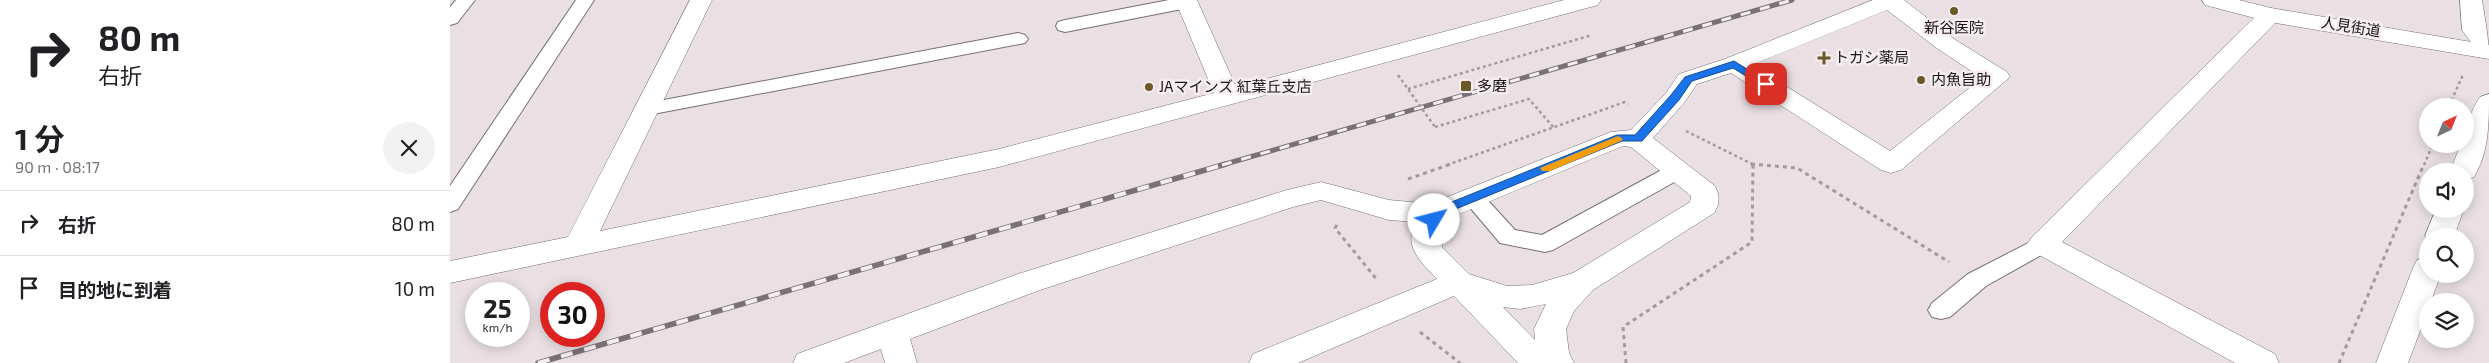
<!DOCTYPE html>
<html lang="ja">
<head>
<meta charset="utf-8">
<style>
  :root { --surface:#fff; --page:#f2f2f2; --text:#202124; --muted:#757577; --line:#e0e0e0 }
  body { margin:0; font-family:"Exo 2","Noto Sans JP",sans-serif; background:var(--page); color:var(--text); height:100vh; display:flex; flex-direction:column; font-size:19px; white-space:nowrap }
  * { box-sizing:border-box; margin:0 }
  p { font-size:16px; color:var(--muted) }
  .icon { flex:none; width:28px; height:28px; fill:none; stroke:currentColor; stroke-width:2; stroke-linecap:round; stroke-linejoin:round }
  .map { position:relative; flex:1; overflow:hidden }
  .drawer { display:flex; flex-direction:column; background:var(--surface); width:450px }
  .drawer>* { flex:none }
  .banner { background:#fff; color:var(--text); overflow:hidden }
  .needle { width:32px; rotate:43deg }
  .tools { position:absolute; left:1969px; top:98px; display:grid; gap:10px }
  .tools a { display:grid; place-items:center; width:55px; height:55px; border-radius:50%; background:var(--surface); box-shadow:0 2px 12px #0003; font-size:25px }
  .speed { position:absolute; left:15px; top:282px; display:flex; gap:10px; font-size:25px; font-weight:700; text-align:center }
  .speed>* { display:grid; place-content:center; width:65px; height:65px; border-radius:50%; background:var(--surface); box-shadow:0 2px 12px #0003; line-height:1 }
  .speed small { font-size:12px; font-weight:400 }
  .speed .limit { border:8px solid #d22; background:#fff; color:#111 }
  .pin { position:absolute; display:grid; place-items:center; width:42px; height:42px; color:#fff; margin:-21px; border-radius:10px; box-shadow:0 2px 8px #0006 }
  .me { position:absolute; width:55px; margin:-28px; rotate:53deg; stroke-linejoin:round; filter:drop-shadow(0 0 4px #0008) }
  .turn { display:flex; align-items:center; gap:18px; height:105px; padding:0 15px; font-size:22px }
  .turn .icon { width:65px; height:65px; stroke-width:2.5 }
  .turn b { display:block; font-size:35px; line-height:42px }
  .round { display:grid; place-items:center; flex:none; width:52px; height:52px; border-radius:26px; background:var(--page) }
  .headline { display:flex; align-items:center; justify-content:space-between; height:85px; padding:0 15px }
  h1 { font-size:30px; font-weight:700; line-height:38px }
  ul { padding:0; list-style:none }
  li { display:flex; align-items:center; gap:15px; height:65px; padding:0 15px; border-top:1px solid var(--line) }
  li div { flex:1 }
  li b { display:block; font-size:19px }
  li em { font-style:normal }
  main { display:flex; flex:1; min-height:0 }
  .map>svg:first-child { display:block }
  .lines { fill:none; stroke-linecap:round; stroke-linejoin:round }
  .service-casing { stroke:#786f72; stroke-width:2 }
  .minor-casing { stroke:#786f72; stroke-width:1 }
  .tertiary-casing { stroke:#786f72; stroke-width:1 }
  .secondary-casing { stroke:#786f72; stroke-width:1 }
  .path-far1 { stroke:#a29a9c; stroke-width:2.5; stroke-dasharray:3 3; stroke-linecap:butt }
  .path { stroke:#a29a9c; stroke-width:3; stroke-dasharray:4 4; stroke-linecap:butt }
  .service { fill:#fff; fill-rule:evenodd }
  .minor { fill:#fff; fill-rule:evenodd }
  .tertiary { fill:#fff; fill-rule:evenodd }
  .secondary { fill:#fff; fill-rule:evenodd }
  .rail-far1-casing { stroke:#797274; stroke-width:5 }
  .rail-casing { stroke:#797274; stroke-width:5.5 }
  .rail-far1 { stroke:#f7edf0; stroke-width:3; stroke-dasharray:10; stroke-linecap:butt }
  .rail { stroke:#f7edf0; stroke-width:4; stroke-dasharray:12; stroke-linecap:butt }
  .path-bridge { stroke:#a29a9c; stroke-width:2.5; stroke-dasharray:3 3; stroke-linecap:butt }
  .route { fill:#1a73e8; stroke:#114b97 }
  .slow { fill:#f59e0b }
  .poi-dot { fill:#6b5927; stroke:#f7edf0; stroke-width:2 }
  .labels { text-anchor:middle; stroke-width:5; stroke-linejoin:round; paint-order:stroke }
  .street-label { font-size:15px; fill:#181516; stroke:#f7edf0 }
  .poi-label { font-size:15px; fill:#181516; stroke:#f7edf0; text-anchor:start }
</style>
</head>
<body>
<main>
<section class="drawer">
<div class="banner">
<div class="turn"><svg class="icon" aria-label="right" viewBox="0 0 24 24"><path d="M7 20v-9h11M14 6l5 5-5 5"/></svg><div><b>80 m</b>右折</div></div>
</div>
<div class="headline"><div><h1>1 分</h1><p>90 m · 08:17</p></div><a class="round"><svg class="icon" aria-label="close" viewBox="0 0 24 24"><path d="M6 6l12 12M18 6L6 18"/></svg></a></div>
<ul>
<li><svg class="icon" aria-label="right" viewBox="0 0 24 24"><path d="M7 20v-9h11M14 6l5 5-5 5"/></svg><div><b>右折</b></div><em>80 m</em></li>
<li><svg class="icon" aria-label="arrive" viewBox="0 0 24 24"><path d="M6 21V4h12l-3 4 3 4H6"/></svg><div><b>目的地に到着</b></div><em>10 m</em></li>
</ul>
</section>
<div class="map">
<svg width="2039" height="363" viewBox="0 0 2039 363">
  <rect width="100%" height="100%" fill="#eae0e3"/>
  <g class="lines">
    <defs>
      <g id="service">
        <polygon points="6,0 25,0 7,23 0,25 0,7"/>
        <polygon points="126,0 144,0 8,209 0,212 0,186"/>
        <polygon points="719,0 745,0 746,2 743,6 737,8 615,32 608,30 606,26 608,22 615,20"/>
        <polygon points="568,33 575,35 578,39 575,43 198,115 191,113 188,109 191,105 198,103"/>
        <polygon points="1227,164 1235,166 1238,171 1235,176 1103,250 1095,252 1050,243 1012,198 1015,193 1023,190 1031,193 1065,230 1092,235 1219,166"/>
        <polygon points="1592,236 1600,238 1604,244 1600,250 1536,286 1500,317 1491,319 1482,317 1478,310 1482,303 1518,274"/>
      </g>
      <g id="minor">
        <polygon points="240,0 262,0 150,231 549,149 764,93 725,0 747,0 786,87 1114,0 1151,0 1148,5 549,167 0,283 0,261 118,237"/>
        <path d="M1423 0H1454L1504 39 1557 72 1560 77 1451 170 1441 173 1431 170 1281 73 1247 84 1234 103 1203 138 1265 186C1270 196 1270 204 1264 213L1143 290 1124 311 1116 329 1119 353 1124 363H1068L1004 296 848 363H799L803 354 987 279C972 263 951 245 967 222L939 220 871 200 843 207 590 290 460 339 467 363H435L431 349 394 363H343L347 354 568 274 837 190 871 182 939 200 971 203 987 201 1161 132 1181 130 1216 93 1229 74 1275 59ZM1437 10 1488 49 1532 78 1440 151 1302 65ZM1173 146 1181 147 1241 196 1240 202 1123 273 1082 285 1057 286 1019 274 992 247 991 232 1002 217ZM1096 304 1084 329 1085 340 1053 307 1070 309Z"/>
        <path d="M2010 0H2032C2035 20 2039 38 2039 58L2031 56 2012 30Z"/>
        <polygon points="1820,8 1828,10 1831,15 1828,20 1612,242 1825,354 1829,363 1785,363 1582,251 1577,244 1582,237 1812,10"/>
      </g>
      <g id="tertiary">
        <path d="M2039 94C2039 124 2039 152 2024 177L2015 180V171H2000L2011 144H2015C2015 128 2021 110 2030 97Z"/>
        <polygon points="1986,209 2014,209 2004,236 1978,236 1978,239 1975,236"/>
        <polygon points="1978,257 1978,274 1991,274 1981,301 1978,301 1978,310 1958,363 1926,363 1963,268 1967,260"/>
      </g>
      <polygon id="secondary" points="1752,0 1789,0 1821,8 2039,45 2039,59 1820,22 1755,5"/>
    </defs>
    <!-- service casing -->
    <use href="#service" class="service-casing"/>
    <!-- minor casing -->
    <use href="#minor" class="minor-casing"/>
    <!-- tertiary casing -->
    <use href="#tertiary" class="tertiary-casing"/>
    <!-- secondary casing -->
    <use href="#secondary" class="secondary-casing"/>
    <!-- path-far1 -->
    <g class="path-far1">
      <polyline points="958,89 1142,35"/>
      <polyline points="1999,106 2012,77 2010,76"/>
      <polyline points="985,127 1079,99 1104,128"/>
      <polyline points="1236,131 1304,165"/>
      <polyline points="997,165 1175,102 1178,104"/>
      <polyline points="1974,165 1983,144"/>
    </g>
    <!-- path -->
    <g class="path">
      <polyline points="1301,164 1347,168 1499,262"/>
      <polyline points="958,179 1001,164"/>
      <polyline points="887,225 885,228 928,281"/>
      <polyline points="970,332 1010,363"/>
      <polyline points="1176,363 1173,327 1302,242 1303,165"/>
      <polyline points="1889,363 1974,164"/>
    </g>
    <!-- service -->
    <use href="#service" class="service"/>
    <!-- minor -->
    <use href="#minor" class="minor"/>
    <!-- tertiary -->
    <use href="#tertiary" class="tertiary"/>
    <!-- secondary -->
    <use href="#secondary" class="secondary"/>
    <defs>
      <polyline id="rail-far1" points="772,165 1342,0"/>
      <polyline id="rail" points="88,363 776,164"/>
    </defs>
    <!-- rail-far1 casing -->
    <use href="#rail-far1" class="rail-far1-casing"/>
    <!-- rail casing -->
    <use href="#rail" class="rail-casing"/>
    <!-- rail-far1 -->
    <use href="#rail-far1" class="rail-far1"/>
    <!-- rail -->
    <use href="#rail" class="rail"/>
    <!-- path-bridge -->
    <polyline class="path-bridge" points="948,75 985,127"/>
  </g>
  <!-- route -->
  <polygon class="route" points="1284,61 1321,84 1316,87 1312,86 1283,68 1242,81 1229,100 1192,141 1172,141 996,213 988,223 980,223 978,220 987,208 1167,135 1185,135 1221,95 1235,77"/>
  <!-- slow -->
  <polygon class="slow" points="1168,136 1173,139 1171,141 1100,171 1092,171 1090,168"/>
  <!-- markers -->
  <g class="poi-dot">
    <circle cx="1504" cy="11" r="5"/>
    <path d="M1371.5 50.5h5v5h5v5h-5v5h-5v-5h-5v-5h5z"/>
    <circle cx="1471" cy="80" r="5"/>
    <rect x="1010" y="80" width="12" height="12" rx="2.5"/>
    <circle cx="699" cy="87" r="5"/>
  </g>
  <g class="labels">
    <!-- street labels -->
    <g class="street-label">
      <text transform="translate(1901 27) rotate(9)" y="5">人見街道</text>
    </g>
    <!-- poi labels -->
    <g class="poi-label">
      <text x="1504" y="33" text-anchor="middle">新谷医院</text>
      <text x="1384" y="63">トガシ薬局</text>
      <text x="1481" y="85">内魚旨助</text>
      <text x="1027" y="91">多磨</text>
      <text x="709" y="92">JAマインズ 紅葉丘支店</text>
    </g>
  </g>
</svg>
<div class="tools">
<a><svg class="needle" viewBox="-14 -14 28 28"><path d="M0-13l5 13h-10z" fill="#e53935"/><path d="M0 13l5-13h-10z" fill="#757577"/></svg></a>
<a><svg class="icon" aria-label="sound" viewBox="0 0 24 24"><path d="M4 9h4l5-4v14l-5-4H4zM17 9q2 3 0 6"/></svg></a>
<a><svg class="icon" aria-label="search" viewBox="0 0 24 24"><circle cx="10" cy="10" r="6"/><path d="M15 15l6 6"/></svg></a>
<a><svg class="icon" aria-label="layers" viewBox="0 0 24 24"><path d="M12 4l9 5-9 5-9-5zM3 14l9 5 9-5"/></svg></a>
</div>
<div class="speed"><div>25<small>km/h</small></div><div class="limit">30</div></div>
<div class="pin" style="left:1316px;top:84px;background:#d93025"><svg class="icon" aria-label="arrive" viewBox="0 0 24 24"><path d="M6 21V4h12l-3 4 3 4H6"/></svg></div>
<svg class="me" style="left:984px;top:220px" viewBox="-20 -20 40 40"><circle r="19" fill="#fff"/><path d="M0-13L10 11 0 6-10 11z" fill="#1a73e8"/></svg>
</div>
</main>
</body>
</html>
